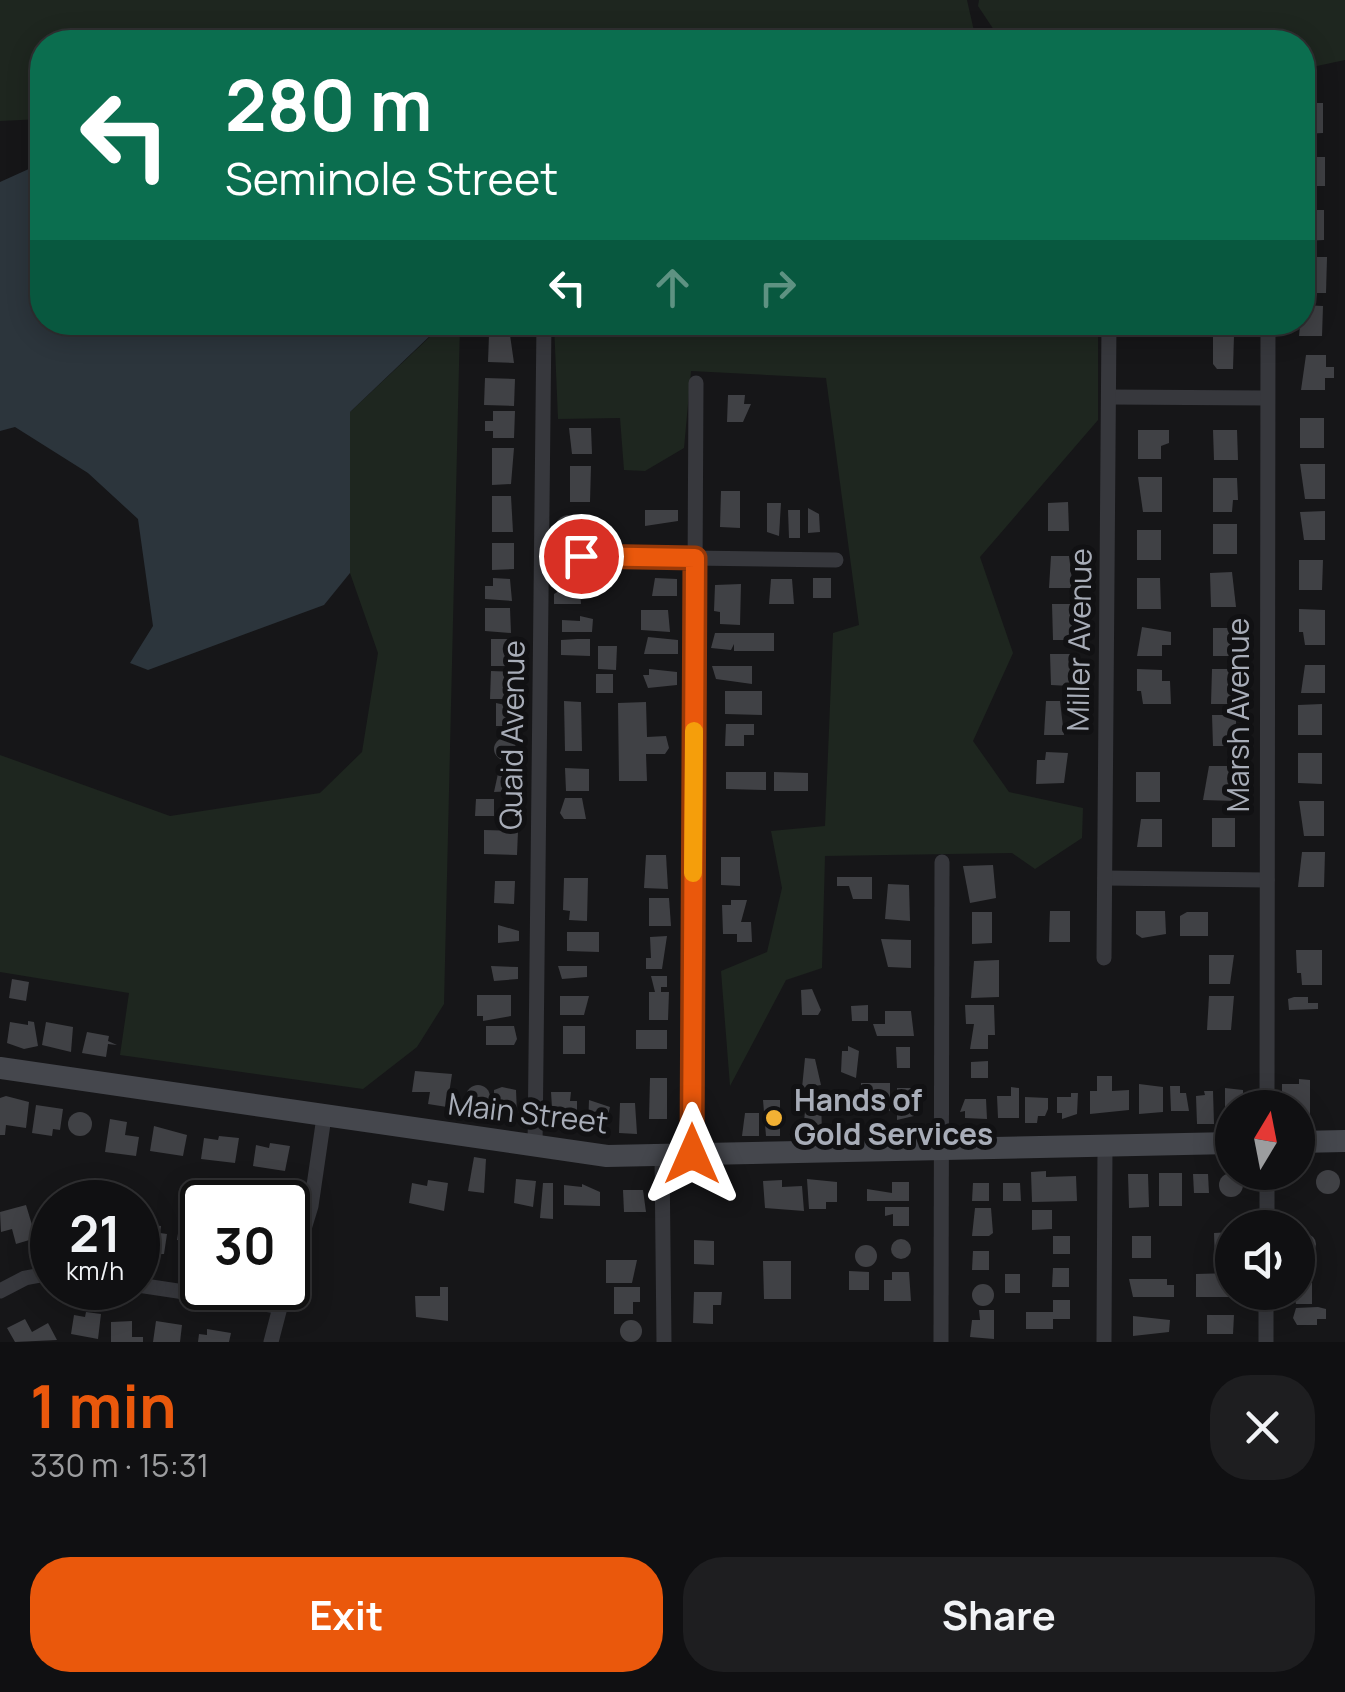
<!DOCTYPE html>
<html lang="en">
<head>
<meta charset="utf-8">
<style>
  :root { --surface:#101012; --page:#1e1e20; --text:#f1f3f6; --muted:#9c9d9f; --line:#303032; --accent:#ea580c }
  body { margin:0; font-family:Manrope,sans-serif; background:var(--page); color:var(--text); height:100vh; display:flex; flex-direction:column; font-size:38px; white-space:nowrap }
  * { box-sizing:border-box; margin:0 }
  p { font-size:32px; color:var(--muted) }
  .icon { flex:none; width:55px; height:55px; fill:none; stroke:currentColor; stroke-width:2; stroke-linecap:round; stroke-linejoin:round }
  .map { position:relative; height:1342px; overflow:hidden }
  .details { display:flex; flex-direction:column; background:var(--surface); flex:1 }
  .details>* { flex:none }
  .guide { position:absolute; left:30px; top:30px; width:1285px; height:305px; border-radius:40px; box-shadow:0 5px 25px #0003,0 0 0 2px var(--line); background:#0b6e4f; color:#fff; overflow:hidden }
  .needle { width:65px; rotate:10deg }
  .controls { position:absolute; left:1215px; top:1090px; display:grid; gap:20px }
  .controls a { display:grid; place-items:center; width:100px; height:100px; border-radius:50%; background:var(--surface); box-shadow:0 5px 25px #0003,0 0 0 2px var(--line); font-size:50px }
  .speed { position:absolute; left:30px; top:1180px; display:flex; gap:20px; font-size:50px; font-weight:700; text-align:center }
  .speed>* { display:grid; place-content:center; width:130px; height:130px; border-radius:50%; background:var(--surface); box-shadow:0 5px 25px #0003,0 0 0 2px var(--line); line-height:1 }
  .speed small { font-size:25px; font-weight:400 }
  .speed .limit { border:5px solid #111; border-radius:15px; background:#fff; color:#111 }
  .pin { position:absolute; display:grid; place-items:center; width:85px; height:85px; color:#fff; margin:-42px; border:5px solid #fff; border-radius:50%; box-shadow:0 2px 10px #0007 }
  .me { position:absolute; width:110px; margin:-55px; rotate:0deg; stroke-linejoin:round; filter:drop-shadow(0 0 8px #0008) }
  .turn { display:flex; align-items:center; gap:35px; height:210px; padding:0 30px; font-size:45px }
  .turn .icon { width:130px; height:130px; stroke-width:2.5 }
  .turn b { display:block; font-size:70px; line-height:85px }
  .lanes { display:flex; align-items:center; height:95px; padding:0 30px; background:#0003; justify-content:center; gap:50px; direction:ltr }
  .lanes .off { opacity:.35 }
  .round { display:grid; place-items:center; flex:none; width:105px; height:105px; border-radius:40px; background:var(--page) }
  .summary { display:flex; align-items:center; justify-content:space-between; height:170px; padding:0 30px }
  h1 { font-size:60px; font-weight:700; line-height:75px; color:var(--accent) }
  .primary-button { display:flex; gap:20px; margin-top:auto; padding:20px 30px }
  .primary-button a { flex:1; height:115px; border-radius:40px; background:var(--accent); color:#fff; font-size:40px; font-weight:700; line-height:115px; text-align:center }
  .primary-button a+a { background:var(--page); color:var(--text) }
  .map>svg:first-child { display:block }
  .green { fill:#1e261f }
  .water { fill:#2c353c }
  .building { fill:#404145 }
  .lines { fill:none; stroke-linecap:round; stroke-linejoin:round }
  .minor { stroke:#37383d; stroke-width:15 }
  .secondary { stroke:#45474d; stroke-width:22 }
  .route-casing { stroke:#983908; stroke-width:25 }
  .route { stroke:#ea580c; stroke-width:18 }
  .slow { stroke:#f59e0b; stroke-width:18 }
  .poi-dot { fill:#f2b134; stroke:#111113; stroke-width:4 }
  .labels { text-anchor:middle; stroke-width:10; stroke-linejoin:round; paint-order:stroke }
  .street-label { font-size:30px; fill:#a8adb8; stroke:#111113 }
  .poi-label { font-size:30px; font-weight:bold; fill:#a8adb8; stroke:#111113; text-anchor:start }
</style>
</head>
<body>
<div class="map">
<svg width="1345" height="1342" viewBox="0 0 1345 1342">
  <rect width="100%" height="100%" fill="#161618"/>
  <!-- green -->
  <g class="green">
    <polygon points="0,0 967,0 974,31 955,42 42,42 42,119 0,121"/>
    <polygon points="979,0 1345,0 1345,60 1303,69 1302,42 1057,42 1046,39 1002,42 978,6"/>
    <polygon points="432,323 460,323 444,1004 417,1047 363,1089 120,1055 129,993 0,972 0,755 170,816 320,793 362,752 378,653 350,573 350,412 434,333"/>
    <polygon points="554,323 1098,323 1098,420 980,557 1013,653 973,741 1009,792 1083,808 1082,838 1035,869 1012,853 825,856 822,968 786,980 730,1086 721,971 767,952 782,888 771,831 825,826 833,633 859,625 826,378 691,371 684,448 645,471 624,470 620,418 558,419"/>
  </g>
  <!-- water -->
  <polygon class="water" points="42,163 42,322 432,323 434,332 350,412 350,573 324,605 148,670 130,663 153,626 138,519 88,473 15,427 0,431 0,182"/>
  <!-- building -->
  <g class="building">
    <polygon points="1302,103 1323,103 1323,133 1302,134"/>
    <polygon points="1302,157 1325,157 1325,186 1305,186"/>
    <polygon points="1302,210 1324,210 1324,240 1302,241"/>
    <polygon points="1302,257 1327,257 1326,293 1307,293"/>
    <polygon points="1302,305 1323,306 1322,336 1299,336"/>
    <polygon points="489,335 510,335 514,363 488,362"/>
    <polygon points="1213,335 1234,335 1233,369 1217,369 1213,364"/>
    <polygon points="1306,355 1326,355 1326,367 1334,367 1334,378 1325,378 1325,390 1301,390"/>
    <polygon points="485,378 515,379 514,406 484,405"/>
    <polygon points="728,395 745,395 744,404 751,404 743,422 727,422"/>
    <polygon points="493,411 515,411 514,438 493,438 493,431 485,431 485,421 493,421"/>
    <rect x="1300" y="418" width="24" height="30"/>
    <polygon points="569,428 591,428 592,454 572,454"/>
    <polygon points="1138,430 1169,430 1169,443 1161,446 1161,459 1138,459"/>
    <polygon points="1213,430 1237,430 1238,460 1214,460"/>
    <polygon points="492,448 514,448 511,484 492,485"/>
    <polygon points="1300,464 1325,464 1325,499 1305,499"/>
    <polygon points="570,466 591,466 590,502 570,502"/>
    <polygon points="1138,477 1162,477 1162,512 1143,512"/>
    <polygon points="1213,478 1237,478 1238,500 1233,500 1232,512 1213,512"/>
    <polygon points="721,491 740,491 740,528 720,527"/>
    <polygon points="492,496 511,496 513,532 492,532"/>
    <polygon points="1068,502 1069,531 1048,531 1048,503"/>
    <polygon points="767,503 781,503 779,536 767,532"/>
    <polygon points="808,508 819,514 820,532 808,533"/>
    <polygon points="645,510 678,510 678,521 645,526"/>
    <polygon points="788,510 800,510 800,538 789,538"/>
    <polygon points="1325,511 1325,540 1304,540 1300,512"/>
    <circle cx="569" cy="529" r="14"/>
    <rect x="1213" y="524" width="24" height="30"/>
    <rect x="1137" y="530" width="24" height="30"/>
    <polygon points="492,543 514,543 514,569 492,570"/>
    <polygon points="1051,556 1069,556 1073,588 1049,588"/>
    <polygon points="1299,560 1323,560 1322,590 1299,590"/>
    <polygon points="1232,572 1236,607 1211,607 1210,573"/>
    <rect x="554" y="577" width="23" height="12"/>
    <polygon points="493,578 510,579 512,601 485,599 485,586 493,586"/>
    <polygon points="655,578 677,579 677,596 652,596"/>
    <rect x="813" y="578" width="18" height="20"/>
    <polygon points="1137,578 1160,578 1161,609 1137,609"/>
    <polygon points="771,579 792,579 794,604 769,604"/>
    <polygon points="741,584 740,625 720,624 720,612 714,611 715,585"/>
    <polygon points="559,591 580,591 581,604 554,604 554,594"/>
    <polygon points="1052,604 1073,604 1071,640 1053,640"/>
    <polygon points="485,608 510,608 511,633 485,631"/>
    <polygon points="1299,609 1325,610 1325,645 1305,645 1303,632 1299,632"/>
    <polygon points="641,610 668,610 670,632 641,630"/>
    <polygon points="580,616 593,619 592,632 562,632 562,620 580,621"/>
    <polygon points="1142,627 1171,632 1171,645 1162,645 1162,656 1137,656"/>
    <polygon points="1213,628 1237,628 1233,656 1213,656"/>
    <polygon points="715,633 774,633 774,651 734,651 734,644 731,650 711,648"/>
    <polygon points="648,637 678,640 678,654 644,654"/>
    <rect x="491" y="639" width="22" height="27"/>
    <polygon points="577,639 590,639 590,656 561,655 561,640"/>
    <polygon points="598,646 617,646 616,670 598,669"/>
    <polygon points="1050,654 1073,654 1070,686 1051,685"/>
    <polygon points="1305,665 1325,665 1325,693 1301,693"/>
    <polygon points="712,666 752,666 752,684 716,679"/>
    <polygon points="649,669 677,672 677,685 648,688 643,675 649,675"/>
    <polygon points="1137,669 1162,670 1162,681 1170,681 1171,704 1143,704 1141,691 1137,691"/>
    <polygon points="1212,669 1231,669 1232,681 1237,682 1237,704 1211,704"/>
    <polygon points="491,671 513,672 512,699 490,699"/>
    <rect x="596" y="674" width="17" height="19"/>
    <polygon points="725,691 762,691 762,715 725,714"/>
    <polygon points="564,701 581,702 582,751 565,751"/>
    <polygon points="1046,701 1060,701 1064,735 1044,735"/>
    <polygon points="646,702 647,737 666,736 669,748 665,754 646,754 647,781 619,781 618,703"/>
    <polygon points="496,703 519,708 519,720 513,721 513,726 496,726"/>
    <polygon points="1322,704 1322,735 1298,735 1298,705"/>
    <polygon points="1212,715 1236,715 1236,746 1213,746"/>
    <polygon points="726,724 754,724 754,735 744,735 744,746 725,746"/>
    <circle cx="505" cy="749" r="11"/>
    <polygon points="1046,752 1068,753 1064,783 1036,784 1037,760 1045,760"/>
    <polygon points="1298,753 1322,753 1322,784 1298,783"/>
    <polygon points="1209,766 1231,766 1235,801 1203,800"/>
    <polygon points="518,768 518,791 494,792 499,769"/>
    <polygon points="565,768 589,769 589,791 566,791"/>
    <polygon points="726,772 766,772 766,790 726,789"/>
    <polygon points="774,772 808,773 808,791 774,791"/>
    <rect x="1136" y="772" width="24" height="30"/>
    <polygon points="565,798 582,798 586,819 564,819 560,813"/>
    <polygon points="476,799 494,799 494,816 475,816"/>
    <polygon points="1299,801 1324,801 1324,836 1304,836"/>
    <rect x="1212" y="818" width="23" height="29"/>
    <polygon points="1141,819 1162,819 1162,847 1137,847"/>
    <polygon points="484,830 518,831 517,855 484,854"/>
    <polygon points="1302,852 1325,852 1324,887 1298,887"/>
    <polygon points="646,855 666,855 668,889 644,888"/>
    <polygon points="721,857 740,857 740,886 721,885"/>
    <polygon points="993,865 996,898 970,903 963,866"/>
    <polygon points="837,877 872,877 872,899 853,899 849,886 837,886"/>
    <polygon points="564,878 588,878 587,921 569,920 570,911 563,910"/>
    <polygon points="495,881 515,881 514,904 494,903"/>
    <polygon points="888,884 909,885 910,921 885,919"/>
    <polygon points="649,898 669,898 671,926 649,926"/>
    <polygon points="731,900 747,900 741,922 751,922 752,942 737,942 737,934 723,934 722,905 731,905"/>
    <polygon points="1050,911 1070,911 1070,942 1049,942"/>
    <polygon points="1136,911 1165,911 1166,934 1142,938 1136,934"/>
    <polygon points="972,912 992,912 992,943 972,944"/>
    <polygon points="1187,912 1208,912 1208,936 1180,936 1180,916"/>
    <polygon points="498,925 519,931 519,941 498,943"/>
    <polygon points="567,932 599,932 599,952 567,951"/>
    <polygon points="667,936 662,969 646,969 646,958 651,958 650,937"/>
    <polygon points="881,939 911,940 911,968 888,967"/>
    <polygon points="1296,950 1322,950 1322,985 1302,985 1301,973 1297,973"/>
    <polygon points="1209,955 1234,955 1230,984 1209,984"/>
    <polygon points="999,960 999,997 971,998 974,961"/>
    <polygon points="491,966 518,967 518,979 494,981"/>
    <polygon points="558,966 587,966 587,977 562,979"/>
    <polygon points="651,976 667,976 667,987 661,987 661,992 669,992 668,1020 649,1020 649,992 655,992"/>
    <polygon points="12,979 29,982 26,1001 9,998"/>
    <polygon points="812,989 821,1010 818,1015 802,1015 801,990"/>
    <polygon points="477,995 511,995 511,1016 483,1021 483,1016 477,1016"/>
    <polygon points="560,996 589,996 584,1015 560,1015"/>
    <polygon points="1209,996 1234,996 1231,1030 1207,1030"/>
    <polygon points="1294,997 1308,997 1308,1003 1318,1003 1318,1009 1289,1010 1288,999"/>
    <polygon points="868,1005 868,1021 852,1021 851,1006"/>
    <polygon points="965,1005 994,1005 995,1035 988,1035 988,1049 970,1049 974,1024 966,1024"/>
    <polygon points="885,1011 911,1011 914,1036 877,1036 873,1024 885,1024"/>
    <polygon points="28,1021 34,1022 38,1046 24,1049 7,1043 10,1022 28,1025"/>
    <polygon points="46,1022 73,1027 71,1052 42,1045"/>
    <polygon points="486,1026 514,1026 517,1039 514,1045 486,1045"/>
    <rect x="563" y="1026" width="22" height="28"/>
    <rect x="636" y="1030" width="31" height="19"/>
    <polygon points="87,1032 109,1036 108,1041 117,1045 108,1044 106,1057 82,1053"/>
    <polygon points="848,1046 859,1051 856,1078 841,1072 842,1051 848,1051"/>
    <polygon points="896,1047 910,1047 910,1068 897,1068"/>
    <polygon points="805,1058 815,1059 821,1085 802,1088"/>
    <polygon points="988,1061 988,1078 971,1078 971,1062"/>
    <polygon points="415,1071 452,1074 447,1107 428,1104 430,1092 412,1092"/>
    <polygon points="1097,1076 1112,1076 1112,1091 1129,1090 1129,1110 1090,1114 1090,1091 1097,1091"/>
    <polygon points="650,1078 667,1078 667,1119 649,1119"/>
    <polygon points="1299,1079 1310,1080 1310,1118 1302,1120 1298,1120 1298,1108 1282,1108 1282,1084 1299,1084"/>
    <polygon points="861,1083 890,1083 890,1111 861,1106"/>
    <polygon points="1139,1084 1163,1087 1163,1112 1139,1114"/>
    <circle cx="478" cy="1097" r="12"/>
    <polygon points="1170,1086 1180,1086 1180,1093 1186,1093 1189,1111 1171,1111"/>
    <polygon points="502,1087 516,1090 517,1114 494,1115 494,1090"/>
    <polygon points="1011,1087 1019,1088 1019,1118 998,1118 997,1096 1011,1096"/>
    <polygon points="897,1088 918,1088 918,1115 897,1120"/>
    <polygon points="1225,1088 1243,1090 1243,1108 1232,1108 1232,1118 1225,1118"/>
    <polygon points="1204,1091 1213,1091 1214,1124 1197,1124 1196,1096 1205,1095"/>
    <polygon points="551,1092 571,1092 570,1101 577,1101 577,1128 559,1128 559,1123 553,1123"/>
    <polygon points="1071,1093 1078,1093 1077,1114 1062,1119 1062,1113 1057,1113 1057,1097 1071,1097"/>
    <polygon points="6,1096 29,1102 26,1128 6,1125 5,1135 0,1135 0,1098"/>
    <polygon points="1025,1097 1048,1098 1048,1109 1045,1116 1038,1116 1037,1123 1025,1123"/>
    <polygon points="965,1099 986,1099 987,1119 965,1118 965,1111 960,1112"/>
    <polygon points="589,1100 610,1107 604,1132 588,1131"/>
    <polygon points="763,1100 780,1100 780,1136 766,1136"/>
    <polygon points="806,1102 821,1104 822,1130 803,1131"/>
    <polygon points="620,1103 635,1103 637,1134 619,1133"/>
    <polygon points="36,1105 63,1109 60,1130 53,1129 52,1136 32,1133"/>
    <circle cx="80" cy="1124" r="12"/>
    <polygon points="745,1113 759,1113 759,1136 742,1136"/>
    <polygon points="110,1119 127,1122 125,1135 139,1137 136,1156 105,1152"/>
    <polygon points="154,1126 187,1135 183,1156 150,1151"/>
    <polygon points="219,1136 239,1138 235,1163 201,1159 204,1138 218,1140"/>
    <polygon points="270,1143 290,1146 285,1171 253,1166 256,1145 269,1148"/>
    <polygon points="474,1157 486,1159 484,1193 468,1191"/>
    <circle cx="1328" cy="1182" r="12"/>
    <polygon points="1046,1171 1046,1177 1076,1176 1077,1201 1032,1202 1031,1172"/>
    <rect x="1159" y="1173" width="23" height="33"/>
    <circle cx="1231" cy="1185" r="12"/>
    <polygon points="1128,1174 1148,1174 1149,1207 1129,1208"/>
    <polygon points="1193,1174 1208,1174 1209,1193 1194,1193"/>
    <polygon points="516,1179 536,1181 533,1207 514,1203"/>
    <polygon points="807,1179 837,1182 837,1202 826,1202 826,1209 809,1209"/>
    <polygon points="428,1180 448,1183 444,1211 409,1203 412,1183 427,1186"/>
    <polygon points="782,1180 782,1187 802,1186 804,1211 765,1208 763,1181"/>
    <polygon points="892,1182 909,1182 909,1201 867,1201 867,1189 892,1193"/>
    <polygon points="543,1183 553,1183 553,1219 540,1218"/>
    <polygon points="973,1183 989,1183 989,1201 972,1201"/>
    <polygon points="1003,1183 1020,1183 1021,1201 1003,1201"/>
    <polygon points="582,1184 600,1192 600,1206 564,1205 564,1185 582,1187"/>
    <polygon points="623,1190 643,1190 646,1212 624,1212"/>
    <polygon points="26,1205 36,1238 16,1244 12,1229 1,1232 0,1212"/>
    <polygon points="885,1207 909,1207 909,1226 893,1226 893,1214 885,1216"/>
    <polygon points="975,1208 991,1208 993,1233 989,1236 972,1236"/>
    <polygon points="1032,1210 1052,1210 1052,1229 1032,1230"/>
    <polygon points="180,1220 202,1223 202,1259 186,1257 188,1241 177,1240"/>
    <polygon points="138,1223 161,1226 160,1233 167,1234 164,1254 141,1254"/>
    <polygon points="1232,1232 1232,1261 1215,1262 1214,1233"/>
    <circle cx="1306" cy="1244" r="10"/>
    <rect x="1053" y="1236" width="17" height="18"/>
    <rect x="1132" y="1236" width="19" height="22"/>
    <circle cx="901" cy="1249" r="10"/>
    <polygon points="694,1240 714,1241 714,1265 694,1264"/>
    <circle cx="866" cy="1256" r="11"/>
    <polygon points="973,1251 989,1251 989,1270 972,1270"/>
    <polygon points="606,1260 637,1260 632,1283 606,1283"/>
    <polygon points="763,1261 791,1261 791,1299 764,1299"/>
    <polygon points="1053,1268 1069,1268 1069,1287 1052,1287"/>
    <polygon points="849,1271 869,1272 869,1290 849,1290"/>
    <polygon points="892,1272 909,1272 911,1301 884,1301 884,1280 892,1280"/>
    <polygon points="1232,1273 1234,1297 1196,1297 1196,1274"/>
    <rect x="1005" y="1274" width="15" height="19"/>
    <polygon points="1129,1279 1167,1279 1167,1285 1174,1285 1174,1297 1133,1297"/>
    <polygon points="1298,1283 1312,1283 1312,1304 1296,1304 1293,1292 1298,1292"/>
    <circle cx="983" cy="1295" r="11"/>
    <polygon points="440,1287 448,1287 448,1321 416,1317 415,1296 440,1296"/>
    <polygon points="614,1287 640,1287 640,1302 633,1302 633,1314 614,1314"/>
    <polygon points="694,1292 722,1292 721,1305 713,1305 713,1324 693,1323"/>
    <polygon points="1053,1300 1070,1300 1070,1319 1053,1319 1053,1329 1026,1329 1026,1312 1053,1312"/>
    <polygon points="1318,1307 1326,1309 1326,1319 1317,1319 1317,1325 1297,1325 1293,1318 1296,1308"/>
    <polygon points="979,1310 994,1310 994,1339 970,1337 972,1320 980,1320"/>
    <polygon points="86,1312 101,1314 98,1339 71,1334 74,1315 85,1317"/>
    <polygon points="1207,1315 1234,1315 1233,1334 1207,1334"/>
    <polygon points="1133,1316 1170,1320 1169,1332 1133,1336"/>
    <polygon points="25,1319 32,1332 48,1323 57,1340 15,1342 7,1328"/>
    <circle cx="631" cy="1331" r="11"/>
    <polygon points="132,1321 132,1337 143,1337 143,1342 111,1342 111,1322"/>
    <polygon points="156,1321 182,1325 180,1342 153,1342"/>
    <polygon points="207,1329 231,1333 229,1342 198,1342 199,1334 207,1335"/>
  </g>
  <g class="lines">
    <!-- minor -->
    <g class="minor">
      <polyline points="1109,397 1267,398"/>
      <polyline points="543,556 836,560"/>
      <polyline points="1105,878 1267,880"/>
      <polyline points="1104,958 1109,322"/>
      <polyline points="1267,1108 1268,322"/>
      <polyline points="535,1148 544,322"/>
      <polyline points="692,1155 696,383"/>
      <polyline points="662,1156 664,1342"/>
      <polyline points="1267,1228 1267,1172"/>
      <polyline points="288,1281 311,1206 324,1117"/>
      <polyline points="138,1285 277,1306"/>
      <polyline points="0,1291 25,1278 52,1273"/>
      <polyline points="271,1342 285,1288"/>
      <polyline points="941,1342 942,862"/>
      <polyline points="1104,1342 1105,1146"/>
      <polyline points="1266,1342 1266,1292"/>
    </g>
    <!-- secondary -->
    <g class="secondary">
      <polyline points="0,1068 607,1156 1232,1143"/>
      <polyline points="1298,1142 1345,1141"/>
    </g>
  </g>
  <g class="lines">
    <defs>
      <polyline id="route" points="581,556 695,558 692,1154"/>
    </defs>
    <!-- route casing -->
    <use href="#route" class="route-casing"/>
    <!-- route -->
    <use href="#route" class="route"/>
    <!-- slow -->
    <polyline class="slow" points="693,873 694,731"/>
  </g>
  <!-- markers -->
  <circle class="poi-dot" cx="774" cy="1118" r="10"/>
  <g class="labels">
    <!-- street labels -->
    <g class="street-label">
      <text transform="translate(1080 640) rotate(-89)" y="10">Miller Avenue</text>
      <text transform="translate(1239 715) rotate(-90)" y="10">Marsh Avenue</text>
      <text transform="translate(513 735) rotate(-89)" y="10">Quaid Avenue</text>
      <text transform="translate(528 1114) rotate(7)" y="10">Main Street</text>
    </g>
    <!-- poi labels -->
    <g class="poi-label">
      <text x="794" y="1111">Hands of<tspan x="794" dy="34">Gold Services</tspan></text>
    </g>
  </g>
</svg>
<div class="controls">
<a><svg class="needle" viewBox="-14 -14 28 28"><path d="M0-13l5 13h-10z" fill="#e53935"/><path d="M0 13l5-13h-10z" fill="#9c9d9f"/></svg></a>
<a><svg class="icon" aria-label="sound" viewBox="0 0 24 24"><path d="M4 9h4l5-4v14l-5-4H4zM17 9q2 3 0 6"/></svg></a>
</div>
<div class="speed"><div>21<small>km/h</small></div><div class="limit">30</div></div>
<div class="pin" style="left:581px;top:556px;background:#d93025"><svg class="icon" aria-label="arrive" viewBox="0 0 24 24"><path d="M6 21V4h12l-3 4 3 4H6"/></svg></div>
<svg class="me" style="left:692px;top:1154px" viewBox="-20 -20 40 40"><path d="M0-17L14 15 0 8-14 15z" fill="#ea580c" stroke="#fff" stroke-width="4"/></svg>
<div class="guide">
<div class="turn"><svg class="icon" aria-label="left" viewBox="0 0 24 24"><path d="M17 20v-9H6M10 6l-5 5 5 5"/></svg><div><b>280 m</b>Seminole Street</div></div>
<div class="lanes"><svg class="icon" aria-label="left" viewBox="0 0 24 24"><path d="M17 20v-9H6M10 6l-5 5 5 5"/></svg><svg class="icon off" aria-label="ahead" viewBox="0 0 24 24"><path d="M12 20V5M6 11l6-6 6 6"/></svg><svg class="icon off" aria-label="right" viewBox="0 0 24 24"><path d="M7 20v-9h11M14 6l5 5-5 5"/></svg></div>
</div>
</div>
<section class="details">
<div class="summary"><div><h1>1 min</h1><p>330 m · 15:31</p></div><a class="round"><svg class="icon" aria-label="close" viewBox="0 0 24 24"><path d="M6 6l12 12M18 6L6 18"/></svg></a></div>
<div class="primary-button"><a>Exit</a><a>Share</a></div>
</section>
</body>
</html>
